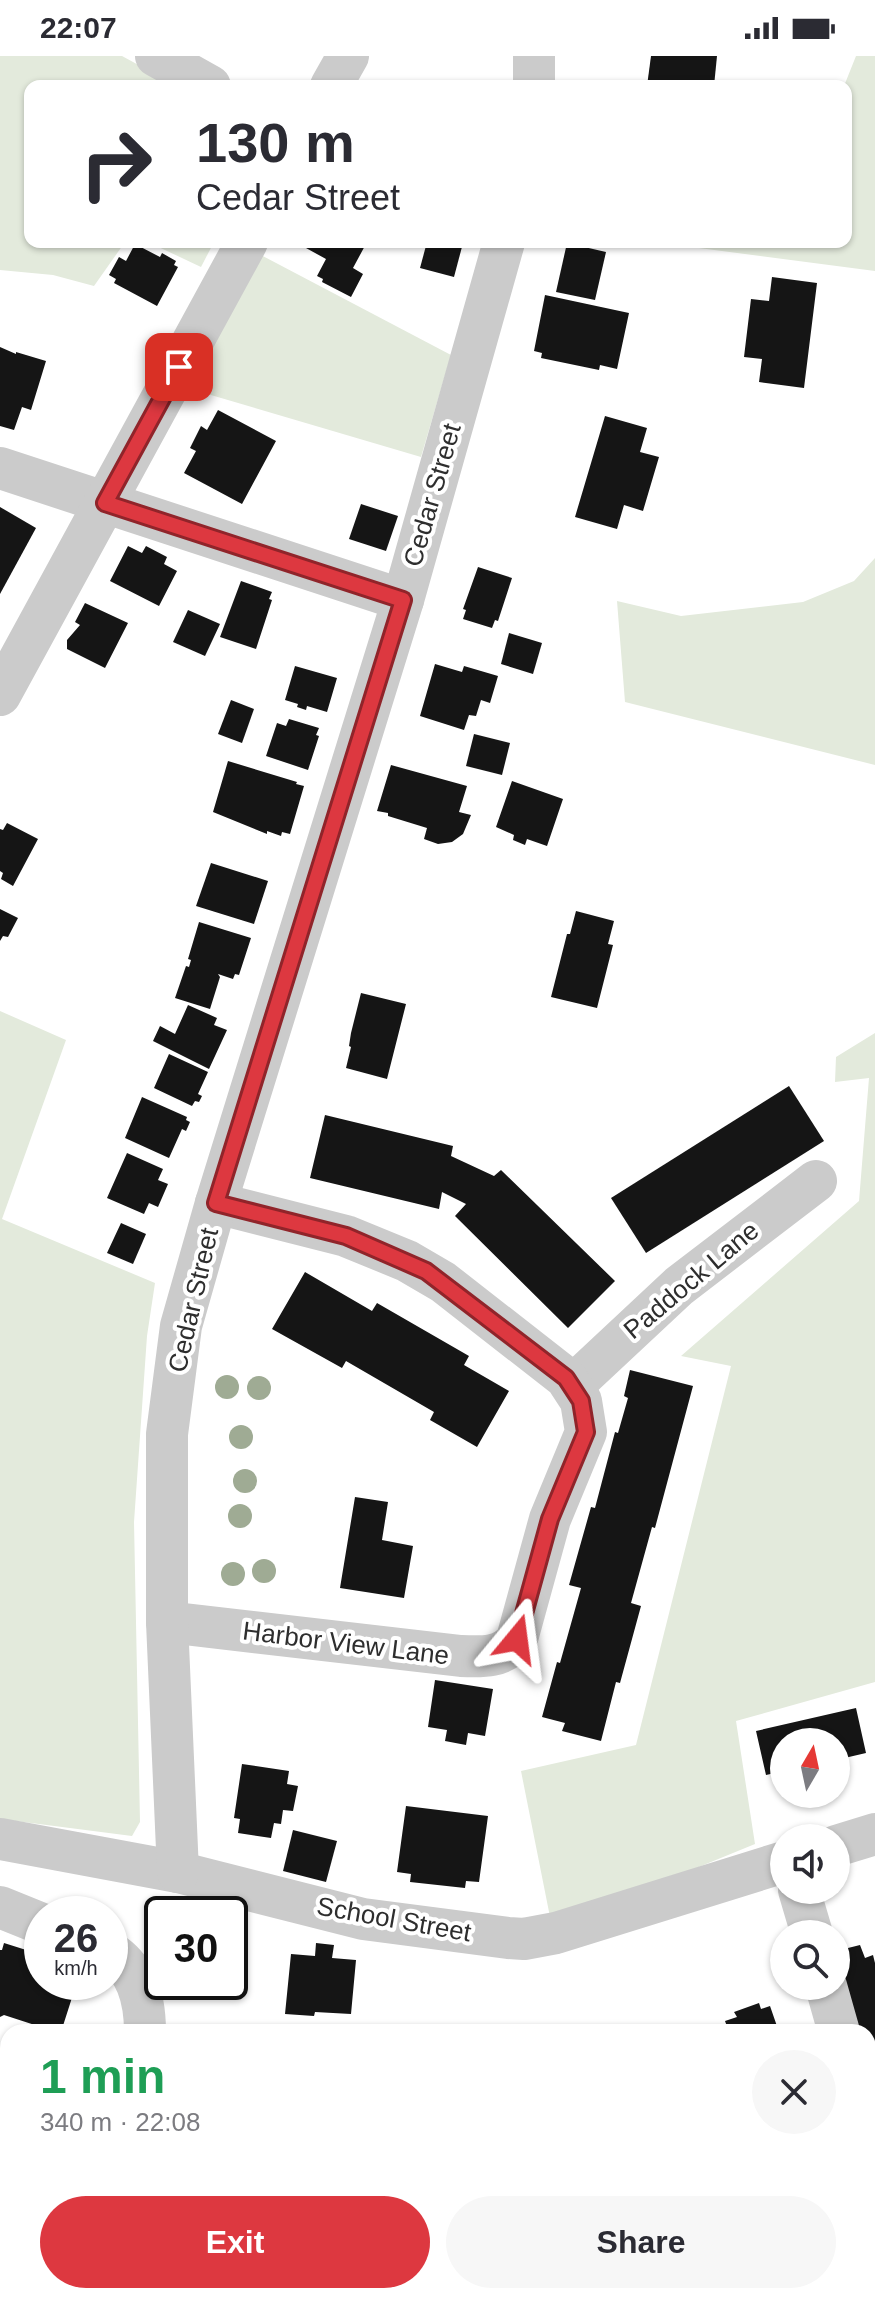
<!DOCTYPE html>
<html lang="en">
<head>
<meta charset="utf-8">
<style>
  :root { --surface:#fff; --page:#f7f7f7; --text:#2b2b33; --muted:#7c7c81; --accent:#dd3840 }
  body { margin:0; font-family:Arial,sans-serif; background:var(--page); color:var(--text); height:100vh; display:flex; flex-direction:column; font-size:30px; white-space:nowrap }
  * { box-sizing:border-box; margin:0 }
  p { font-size:26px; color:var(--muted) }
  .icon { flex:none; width:44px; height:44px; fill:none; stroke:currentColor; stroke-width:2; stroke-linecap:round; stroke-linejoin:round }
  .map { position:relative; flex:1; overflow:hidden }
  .details { position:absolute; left:0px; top:1968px; width:876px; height:280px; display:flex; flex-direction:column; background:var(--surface); border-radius:24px 24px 0 0; box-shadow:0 2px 6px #0004 }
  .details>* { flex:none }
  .banner { position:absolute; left:24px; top:24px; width:828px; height:168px; border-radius:16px; box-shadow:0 2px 6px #0004; background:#fff; color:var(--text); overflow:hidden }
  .needle { width:52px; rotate:9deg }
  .buttons { position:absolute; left:770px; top:1672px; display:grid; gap:16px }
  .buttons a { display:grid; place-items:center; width:80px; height:80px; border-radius:50%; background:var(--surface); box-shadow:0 2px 6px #0004; font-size:40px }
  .speed { position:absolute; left:24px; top:1840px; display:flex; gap:16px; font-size:40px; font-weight:700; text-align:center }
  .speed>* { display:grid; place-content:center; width:104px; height:104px; border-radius:50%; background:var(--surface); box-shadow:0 2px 6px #0004; line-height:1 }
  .speed small { font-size:20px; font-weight:400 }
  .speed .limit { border:4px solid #111; border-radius:12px; background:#fff; color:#111 }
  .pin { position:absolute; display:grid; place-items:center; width:68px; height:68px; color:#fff; margin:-34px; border-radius:16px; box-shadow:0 4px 12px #0006 }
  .me { position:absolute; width:88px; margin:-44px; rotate:16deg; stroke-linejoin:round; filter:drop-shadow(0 0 6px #0008) }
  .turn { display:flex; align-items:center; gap:28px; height:168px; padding:0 40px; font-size:36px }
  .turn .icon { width:104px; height:104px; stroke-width:2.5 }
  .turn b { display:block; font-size:56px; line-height:68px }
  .round { display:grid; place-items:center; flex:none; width:84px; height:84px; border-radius:42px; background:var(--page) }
  .head { display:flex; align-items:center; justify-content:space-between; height:136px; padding:0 40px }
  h1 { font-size:48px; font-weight:700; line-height:60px; color:#1e9e55 }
  .action { display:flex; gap:16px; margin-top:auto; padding:16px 40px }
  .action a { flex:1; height:92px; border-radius:48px; background:var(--accent); color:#fff; font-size:32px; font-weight:700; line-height:92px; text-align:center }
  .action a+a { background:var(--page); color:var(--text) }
  .status { display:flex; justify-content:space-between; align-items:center; height:56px; padding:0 40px; background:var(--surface); direction:ltr }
  .status svg { height:22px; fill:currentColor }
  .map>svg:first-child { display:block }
  .green { fill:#e3eadc }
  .building { fill:#151515 }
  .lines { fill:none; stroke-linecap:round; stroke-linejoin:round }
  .path { stroke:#cbcbcb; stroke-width:5; stroke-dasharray:4 4; stroke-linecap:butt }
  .minor { stroke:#cbcbcb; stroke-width:42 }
  .tree { fill:#9fab94 }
  .route-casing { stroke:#90242a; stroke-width:20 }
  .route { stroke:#dd3840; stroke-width:14 }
  .labels { text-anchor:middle; stroke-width:8; stroke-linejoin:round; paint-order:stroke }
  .street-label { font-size:26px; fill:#2e2e2e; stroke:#fff }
</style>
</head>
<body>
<div class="status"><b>22:07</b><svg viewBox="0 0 49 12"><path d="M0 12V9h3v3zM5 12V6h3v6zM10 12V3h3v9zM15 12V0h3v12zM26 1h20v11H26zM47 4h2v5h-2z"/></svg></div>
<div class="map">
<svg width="875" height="2248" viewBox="0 0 875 2248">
  <rect width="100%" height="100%" fill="#fff"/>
  <!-- green -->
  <g class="green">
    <polygon points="0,0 122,0 177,30 30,30 30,186 125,186 94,230 53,219 0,214"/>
    <polygon points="856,0 875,0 875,215 653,186 846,186 846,30 844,30"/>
    <polygon points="148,186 214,186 201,211"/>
    <polygon points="259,198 451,299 421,401 187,332"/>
    <polygon points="875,502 875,709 625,646 617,545 681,560 803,546 854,525"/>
    <polygon points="0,955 66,984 2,1163 155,1227 147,1280 134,1466 140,1766 132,1780 0,1763"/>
    <polygon points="875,977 875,1626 736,1665 755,1788 552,1871 521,1715 636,1689 731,1310 681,1300 859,1145 869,1022 835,1026 836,1001"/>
    <polygon points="35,2240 223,2240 221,2248 39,2248 33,2245"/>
  </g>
  <!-- building -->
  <g class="building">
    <polygon points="651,0 717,0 714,30 647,30"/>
    <polygon points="303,186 367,186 353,212 363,218 351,241 322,226 323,223 317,220 326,203 306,192 307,188"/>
    <polygon points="427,186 463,187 454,221 420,212"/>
    <polygon points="567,187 606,196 595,244 556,236"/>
    <polygon points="135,188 160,201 162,197 176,205 174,209 178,211 157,250 114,227 116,223 109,219 119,201 126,205"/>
    <polygon points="772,221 817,227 804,332 759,326 762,303 744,301 751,243 769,245"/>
    <polygon points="545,239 629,257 617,313 600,309 599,314 541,302 542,297 534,295"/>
    <polygon points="0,291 16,298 16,296 46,305 31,354 22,351 14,374 0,370"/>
    <polygon points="218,354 276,385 242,448 184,417 196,395 190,392 201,370 207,374"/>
    <polygon points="605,360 647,372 640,396 659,401 643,455 624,449 617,473 575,461"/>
    <polygon points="361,448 398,460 386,495 349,483"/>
    <polygon points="0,451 36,472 0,538"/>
    <polygon points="128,490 142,497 146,490 167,501 164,508 177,515 159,550 110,525"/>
    <polygon points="478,511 512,522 498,565 495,564 492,572 463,563 466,554 463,553"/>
    <polygon points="241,525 272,536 269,543 272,544 256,593 220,581"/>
    <polygon points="85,547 128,567 105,612 67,593 67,584 80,569 75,566"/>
    <polygon points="188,554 220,568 205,600 173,586"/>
    <polygon points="509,577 542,587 533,618 501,608"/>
    <polygon points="435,608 462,616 464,610 498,620 490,647 481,644 476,660 469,659 464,674 420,660"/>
    <polygon points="295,610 337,622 327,656 307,650 306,654 297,651 298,648 285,644"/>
    <polygon points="231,644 254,653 242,687 218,678"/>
    <polygon points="289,663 319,672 316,679 319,680 308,714 266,700 277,667 286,670"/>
    <polygon points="474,678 510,687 502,719 466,710"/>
    <polygon points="228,705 297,726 296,728 304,730 290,778 282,776 281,780 267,775 267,778 213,756"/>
    <polygon points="391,709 467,730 459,756 471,759 463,778 452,786 438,788 424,783 427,772 388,760 388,757 377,755"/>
    <polygon points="512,725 563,743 547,790 527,783 525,789 513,784 514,779 496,771"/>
    <polygon points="7,767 38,783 13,830 1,823 3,817 0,815 0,773 3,774"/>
    <polygon points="211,807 268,825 254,868 196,850"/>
    <polygon points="0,853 18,862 8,881 3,880 0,885"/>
    <polygon points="576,855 614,865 608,888 613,889 597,952 551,941 567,878 570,878"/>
    <polygon points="199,866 251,882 239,919 235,918 233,923 218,918 220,921 210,953 175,942 186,910 189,911 191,904 188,903"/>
    <polygon points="361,937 406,948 387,1023 346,1012 351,991 349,990 351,977"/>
    <polygon points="188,949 217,962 214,969 227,974 209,1013 153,985 160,970 175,978"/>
    <polygon points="169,998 208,1016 198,1038 202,1040 199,1046 195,1045 192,1050 154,1032"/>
    <polygon points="789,1030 824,1085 646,1197 611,1142"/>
    <polygon points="142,1041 187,1061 186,1064 190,1066 186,1075 182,1073 169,1102 125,1082"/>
    <polygon points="325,1059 453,1090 451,1100 494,1120 501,1114 615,1225 568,1272 455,1160 466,1148 442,1136 439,1153 310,1122"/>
    <polygon points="127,1097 163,1113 158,1124 168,1128 158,1151 149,1147 144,1158 107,1142"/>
    <polygon points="121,1167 146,1178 133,1208 107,1197"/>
    <polygon points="305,1216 372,1255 377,1247 469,1300 464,1309 509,1335 477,1391 430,1364 434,1356 346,1305 342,1312 272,1273"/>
    <polygon points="630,1314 693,1330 655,1472 652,1471 631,1547 641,1550 620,1627 616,1626 601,1685 562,1675 565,1667 542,1661 557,1606 560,1607 581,1532 569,1529 591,1451 595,1452 615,1376 618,1377 628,1342 624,1340"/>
    <polygon points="355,1441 388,1446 382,1484 413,1490 404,1542 340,1532"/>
    <polygon points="435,1624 493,1633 485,1680 468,1677 466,1689 445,1685 447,1674 428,1671"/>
    <polygon points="856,1652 866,1697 836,1704 836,1686 784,1686 784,1715 766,1719 756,1675"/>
    <polygon points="242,1708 289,1715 287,1728 298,1730 293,1755 283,1754 281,1768 274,1767 271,1782 238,1777 240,1763 234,1762"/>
    <polygon points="406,1750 488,1760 479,1826 466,1825 465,1832 410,1826 411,1818 397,1816"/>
    <polygon points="293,1774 337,1785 326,1826 283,1815"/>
    <polygon points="4,1887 42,1899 42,1926 77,1926 61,1976 46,1976 44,1972 4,1959 0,1961 0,1894 2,1894"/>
    <polygon points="316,1887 334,1889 332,1902 356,1904 351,1958 315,1956 314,1960 285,1958 291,1898 315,1900"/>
    <polygon points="860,1889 865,1902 873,1899 875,1907 875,2004 868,2006 868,1976 853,1976 836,1914 836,1895"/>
    <polygon points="759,1947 761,1953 770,1950 779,1976 729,1976 725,1965 737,1961 734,1956"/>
    <polygon points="0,2065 8,2066 6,2106 0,2105"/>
    <polygon points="875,2118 875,2248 794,2248 793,2240 868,2240 868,2119"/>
    <polygon points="0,2213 8,2216 8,2240 35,2240 33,2245 29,2248 0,2248"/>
    <polygon points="223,2240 542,2240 541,2248 221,2248"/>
    <polygon points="582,2240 703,2240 703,2248 584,2248"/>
  </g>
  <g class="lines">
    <!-- path -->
    <g class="path">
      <polyline points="868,2108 869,2119"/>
      <polyline points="184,2248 185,2240"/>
    </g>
    <!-- minor -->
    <g class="minor">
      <polyline points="156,0 210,30"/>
      <polyline points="331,30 348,0"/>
      <polyline points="534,30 534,0"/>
      <polyline points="0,412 403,544"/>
      <polyline points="0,639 247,186"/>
      <polyline points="572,1330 679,1230 816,1125"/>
      <path d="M167 1566 461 1600C482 1601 504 1602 517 1583L550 1463 586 1376 581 1345 566 1322 443 1226 407 1205 346 1180 216 1147"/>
      <polyline points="0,1783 178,1816 363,1863 508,1882 524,1883 556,1877 784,1806"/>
      <polyline points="836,1790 875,1778"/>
      <polyline points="178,1816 167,1566 167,1378 181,1270 216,1147 403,544 504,186"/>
      <polyline points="799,1834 812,1878"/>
      <polyline points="0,1851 42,1868"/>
      <path d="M110 1896C138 1913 145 1945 145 1976"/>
      <polyline points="826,1930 839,1976"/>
      <polyline points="868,2059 875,2056"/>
      <polyline points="0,2168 8,2169"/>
    </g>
  </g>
  <!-- trees -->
  <g class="tree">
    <circle cx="227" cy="1331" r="12"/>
    <circle cx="259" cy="1332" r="12"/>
    <circle cx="241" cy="1381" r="12"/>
    <circle cx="245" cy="1425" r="12"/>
    <circle cx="240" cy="1460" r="12"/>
    <circle cx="264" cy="1515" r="12"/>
    <circle cx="233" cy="1518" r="12"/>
  </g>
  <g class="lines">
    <defs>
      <polyline id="route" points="179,311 105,447 403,544 216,1147 346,1180 426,1215 566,1322 581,1345 586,1376 550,1463 517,1583"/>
    </defs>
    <!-- route casing -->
    <use href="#route" class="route-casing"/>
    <!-- route -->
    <use href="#route" class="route"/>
  </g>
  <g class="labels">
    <!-- street labels -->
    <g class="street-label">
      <text transform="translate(432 439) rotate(-74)" y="9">Cedar Street</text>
      <text transform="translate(691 1224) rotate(-40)" y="9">Paddock Lane</text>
      <text transform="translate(193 1244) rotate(-77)" y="9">Cedar Street</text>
      <text transform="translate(346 1587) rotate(7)" y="9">Harbor View Lane</text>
      <text transform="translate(394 1863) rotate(10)" y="9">School Street</text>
    </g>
  </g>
</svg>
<div class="buttons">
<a><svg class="needle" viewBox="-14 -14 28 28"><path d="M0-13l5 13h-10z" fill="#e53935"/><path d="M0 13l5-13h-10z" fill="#7c7c81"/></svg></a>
<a><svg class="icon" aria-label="sound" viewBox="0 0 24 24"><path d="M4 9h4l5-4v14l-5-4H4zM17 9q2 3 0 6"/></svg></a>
<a><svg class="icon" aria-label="search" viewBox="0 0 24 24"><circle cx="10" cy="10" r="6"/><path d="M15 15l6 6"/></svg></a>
</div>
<div class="speed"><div>26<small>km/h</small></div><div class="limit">30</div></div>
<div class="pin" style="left:179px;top:311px;background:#d93025"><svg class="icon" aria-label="arrive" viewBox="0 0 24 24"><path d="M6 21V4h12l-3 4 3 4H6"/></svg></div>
<svg class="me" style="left:517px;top:1583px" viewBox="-20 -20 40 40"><path d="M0-17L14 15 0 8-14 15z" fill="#dd3840" stroke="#fff" stroke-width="4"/></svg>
<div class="banner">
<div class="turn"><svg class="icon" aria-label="right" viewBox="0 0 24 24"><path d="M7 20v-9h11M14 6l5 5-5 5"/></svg><div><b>130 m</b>Cedar Street</div></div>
</div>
<section class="details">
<div class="head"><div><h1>1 min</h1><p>340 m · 22:08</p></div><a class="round"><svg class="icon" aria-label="close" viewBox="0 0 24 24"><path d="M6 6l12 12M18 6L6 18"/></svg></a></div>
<div class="action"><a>Exit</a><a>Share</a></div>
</section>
</div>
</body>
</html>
